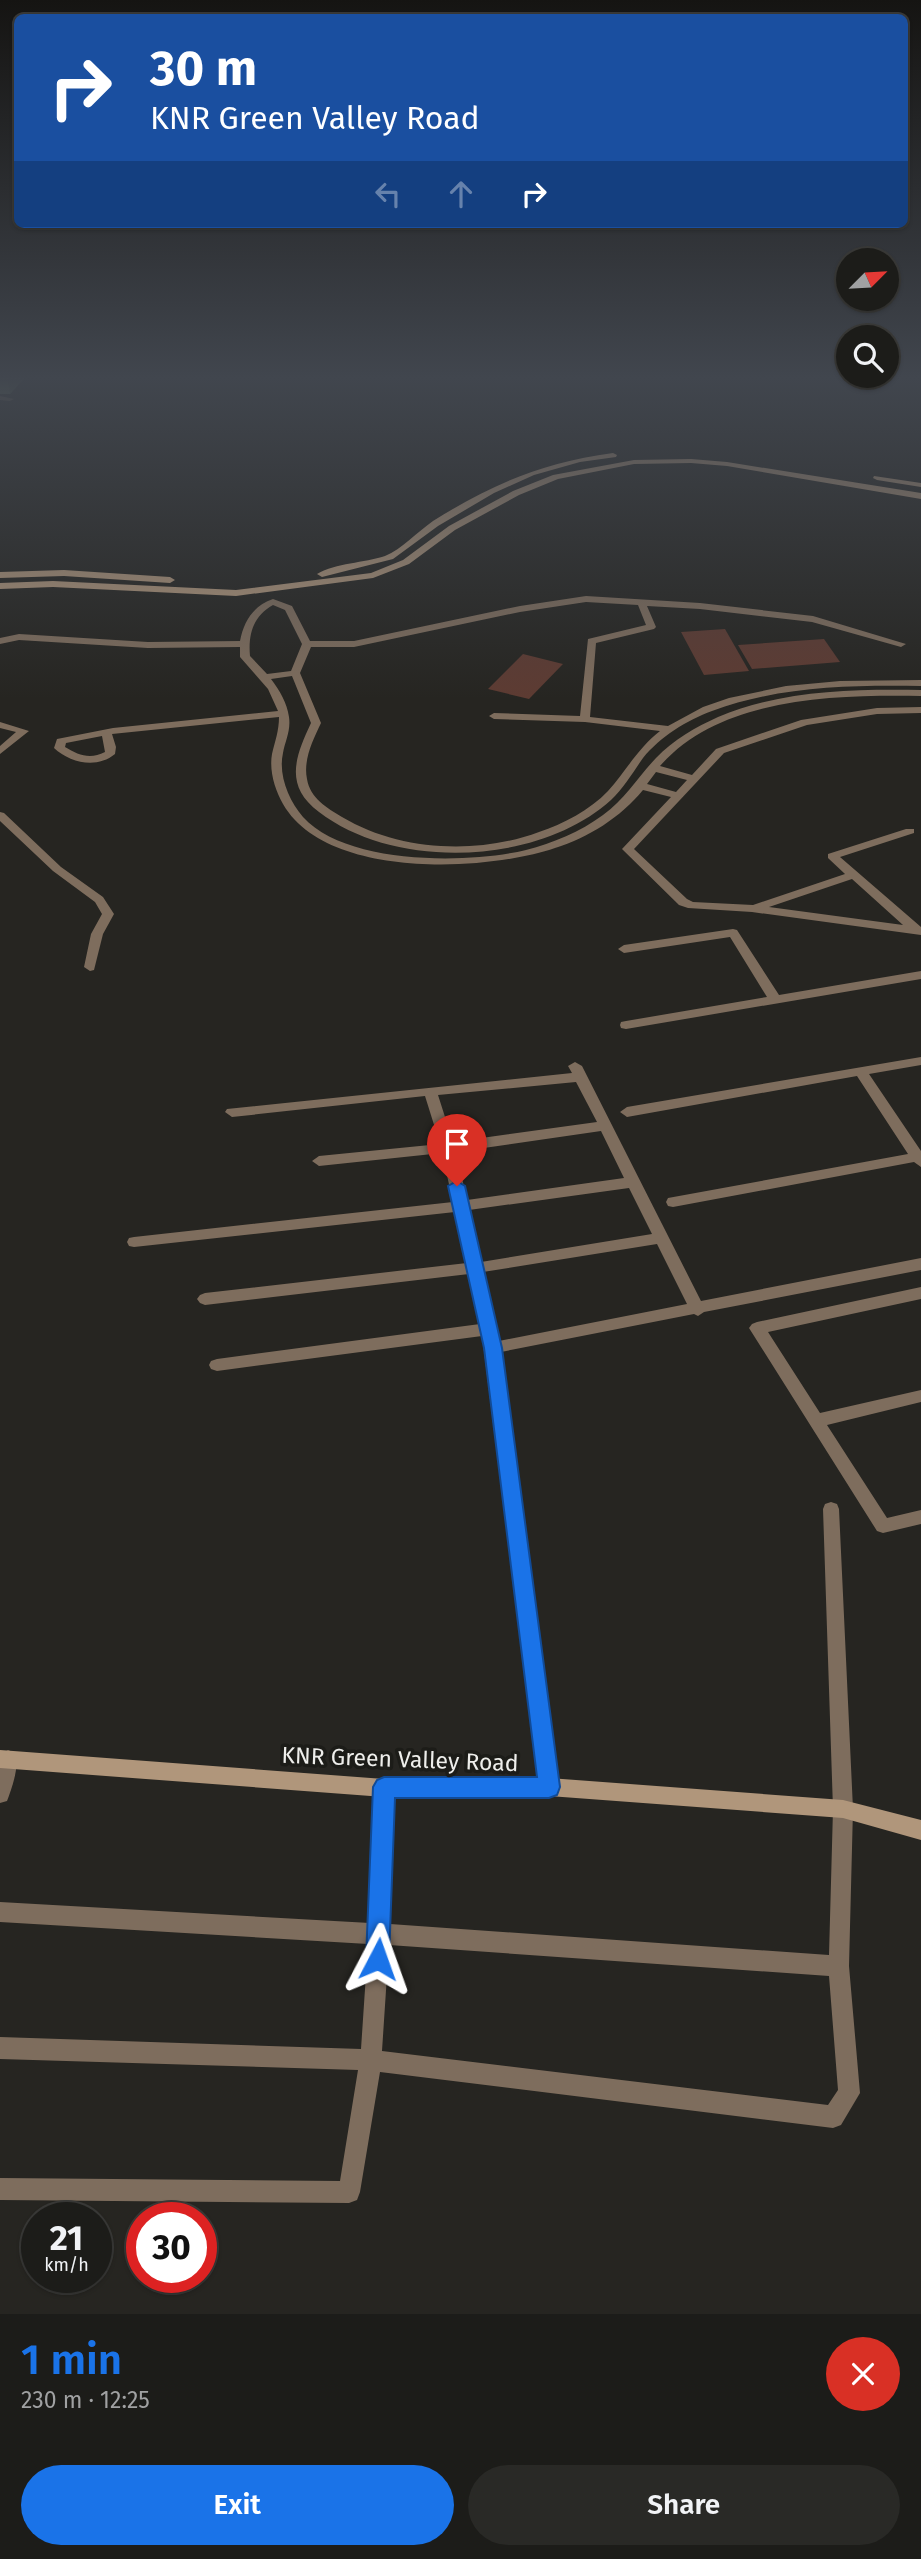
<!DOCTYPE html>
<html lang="en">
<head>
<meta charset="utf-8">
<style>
  :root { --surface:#1c1c19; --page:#292926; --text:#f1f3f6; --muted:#a0a1a2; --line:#3a3a38; --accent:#1a73e8 }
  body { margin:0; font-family:"Fira Sans",sans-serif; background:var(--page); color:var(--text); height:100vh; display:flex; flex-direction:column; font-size:26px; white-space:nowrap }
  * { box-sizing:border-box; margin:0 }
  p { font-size:23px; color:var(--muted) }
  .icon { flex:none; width:38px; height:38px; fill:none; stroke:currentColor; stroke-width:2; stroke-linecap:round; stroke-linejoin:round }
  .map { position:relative; height:2314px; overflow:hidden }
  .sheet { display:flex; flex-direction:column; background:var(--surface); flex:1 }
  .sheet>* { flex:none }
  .banner { position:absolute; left:14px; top:14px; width:894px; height:214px; border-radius:10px; box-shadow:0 2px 5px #0004,0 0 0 2px var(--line); background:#1a4fa0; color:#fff; overflow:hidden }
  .needle { width:46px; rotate:66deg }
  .controls { position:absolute; left:836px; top:248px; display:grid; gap:14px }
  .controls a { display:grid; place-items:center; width:63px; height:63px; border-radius:50%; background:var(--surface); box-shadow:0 2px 5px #0004,0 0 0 2px var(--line); font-size:35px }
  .speed { position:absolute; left:21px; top:2202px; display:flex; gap:14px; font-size:35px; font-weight:700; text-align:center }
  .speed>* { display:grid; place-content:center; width:91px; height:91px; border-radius:50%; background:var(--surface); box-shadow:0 2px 5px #0004,0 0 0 2px var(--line); line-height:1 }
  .speed small { font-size:18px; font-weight:400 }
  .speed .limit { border:10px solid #d22; background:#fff; color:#111 }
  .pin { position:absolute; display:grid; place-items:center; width:60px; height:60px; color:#fff; margin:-72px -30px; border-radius:50% 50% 50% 0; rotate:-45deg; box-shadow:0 0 7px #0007 }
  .pin .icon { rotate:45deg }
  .me { position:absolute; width:77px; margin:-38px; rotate:4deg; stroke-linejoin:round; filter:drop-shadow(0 0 5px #0008) }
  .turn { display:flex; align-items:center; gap:24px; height:147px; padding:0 21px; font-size:32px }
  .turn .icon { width:91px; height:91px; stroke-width:2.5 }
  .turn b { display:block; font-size:49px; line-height:60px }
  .lanes { display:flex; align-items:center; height:66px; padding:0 21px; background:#0003; justify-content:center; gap:35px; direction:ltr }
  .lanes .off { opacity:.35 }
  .round { display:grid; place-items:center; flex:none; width:74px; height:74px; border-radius:37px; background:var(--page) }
  .summary { display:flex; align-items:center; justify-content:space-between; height:119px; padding:0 21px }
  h1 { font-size:42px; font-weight:600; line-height:52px; color:var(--accent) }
  .button { display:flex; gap:14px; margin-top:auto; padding:14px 21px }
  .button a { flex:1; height:80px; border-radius:42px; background:var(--accent); color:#fff; font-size:28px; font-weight:600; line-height:80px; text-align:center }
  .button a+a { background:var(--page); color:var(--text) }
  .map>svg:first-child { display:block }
  .green { fill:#5d3b32 }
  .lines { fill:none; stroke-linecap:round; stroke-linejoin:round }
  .street { fill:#7e6d5d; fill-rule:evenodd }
  .secondary { fill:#b0967b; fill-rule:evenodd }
  .wall { fill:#839d76 }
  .shaded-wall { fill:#6a8060 }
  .route { fill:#1a73e8; stroke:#114b97; stroke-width:2 }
  .labels { text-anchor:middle; stroke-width:7; stroke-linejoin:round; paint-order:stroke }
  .near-street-label { font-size:23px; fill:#eeeeeb; stroke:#1c1c18 }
</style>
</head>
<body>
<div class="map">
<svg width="921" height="2314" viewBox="0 0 921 2314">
  <rect width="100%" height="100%" fill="#262521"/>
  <!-- green -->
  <g class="green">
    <polygon points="725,629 749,671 704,675 681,632"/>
    <polygon points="824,639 840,662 752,669 738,645"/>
    <polygon points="523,654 563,664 529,699 488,689"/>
  </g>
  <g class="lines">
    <!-- street -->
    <g class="street">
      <polygon points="0,396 14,399 10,401 0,400"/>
      <path d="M586 596 700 603 813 616 906 644 901 647 812 622 700 609 647 606 656 627 654 629 596 643 590 717 668 726 703 707 729 698 786 686 840 681 921 680V686C851 685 779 686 712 711 687 720 660 737 643 758 633 772 624 788 611 800 539 865 396 871 319 812 284 786 295 757 311 723L292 676 271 679C280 691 287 703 289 717 291 731 285 741 283 753 278 775 289 801 303 817 346 865 468 864 526 850 553 843 580 832 603 815 625 799 638 777 656 758 673 740 696 727 718 717 782 690 853 689 921 690V696C836 695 721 696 660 766L692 775 716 749 801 720 877 708 921 707V713L877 714 807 725 724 753 634 849 687 899 693 902 753 905 845 874 828 858V854L906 829H914V833L840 857 921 927V935L752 912 688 908 679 905 622 849 671 797 643 790C621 817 588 838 555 848 484 872 326 879 283 804 275 790 269 771 272 754 275 741 279 731 279 717L112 734 116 747 115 754C97 769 70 763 54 748L57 739 113 728 278 711 268 689 240 657V647L148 648 19 640 0 644V638L19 634 148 642 240 641C244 621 253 606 273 599L292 606 310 641H354L520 606ZM586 602 638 605 646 625 588 639 580 716 494 713 489 716 494 719 585 722 660 731C638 748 626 771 608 791 590 810 563 824 539 832 477 855 399 851 342 817 327 808 310 798 307 779 303 760 313 740 321 723L300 673 311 647H354L520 612ZM273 605 285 610 302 644 291 671 267 674 250 656C248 635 253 616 273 605ZM102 736 105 752C90 760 78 755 65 747L66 743ZM656 772 687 780 676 792 647 784ZM852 879 903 925 769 907Z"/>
      <polygon points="0,722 29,731 0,754 0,746 16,732 0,728"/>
      <polygon points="0,812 4,813 61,867 103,897 114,914 103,934 94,970 90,971 84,967 91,934 102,914 95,902 53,871 0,821"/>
      <polygon points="733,929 737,930 779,995 921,971 921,979 626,1029 621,1028 620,1025 621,1022 626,1021 767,997 730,937 624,953 618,949 624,945"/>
      <polygon points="921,1057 921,1065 869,1074 921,1151 921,1167 914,1162 673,1207 668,1206 666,1202 668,1198 908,1154 857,1076 627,1117 620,1112 627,1107"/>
      <path d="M575 1062 582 1066 701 1301 921 1258V1270L704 1312 698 1316 694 1314 501 1352 559 1787 556 1794 549 1796 542 1794 539 1787 482 1336 217 1371 211 1369 209 1365 211 1361 217 1359 480 1324 469 1274 205 1305 200 1303 197 1299 200 1295 205 1293 467 1263 455 1212 134 1247 129 1246 127 1242 129 1238 134 1237 453 1202 442 1153 319 1166 312 1161 319 1156 440 1144 425 1096 232 1117 225 1112 227 1109 572 1073 568 1066ZM576 1082 597 1122 453 1142 438 1095ZM601 1131 624 1178 467 1200 456 1152ZM629 1188 652 1234 481 1262 469 1210ZM657 1244 687 1304 499 1341 483 1272Z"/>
      <polygon points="921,1287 921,1299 768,1332 820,1413 921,1390 921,1402 827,1425 887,1518 921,1510 921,1524 883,1533 877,1531 749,1328 752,1324 757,1322"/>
      <path d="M831 1502 837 1504 839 1509 853 1809 849 1966 860 2093 841 2125 833 2128 380 2072 360 2192 357 2200 349 2203 0 2200V2178L340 2181 358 2070 0 2059V2037L361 2049 368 1944 0 1922V1902L370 1923 374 1788 377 1781 384 1779 391 1781 394 1788 390 1924 829 1955 833 1809 823 1509 825 1504ZM389 1945 829 1976 838 2090 828 2105 382 2051Z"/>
      <path d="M8 1750 15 1753C20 1765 12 1788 7 1801L0 1803V1755Z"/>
    </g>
    <!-- secondary -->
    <g class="secondary">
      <path d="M613 453 617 455 616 457 580 462 534 475 494 493 438 526 393 559 322 577 317 574C336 563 364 563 385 556 402 549 417 532 433 521 494 483 542 463 613 453Z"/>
      <polygon points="691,459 727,462 921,493 921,499 727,466 691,463 634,464 558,479 519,495 455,530 409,564 373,578 236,596 53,587 0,589 0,583 53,581 236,590 371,573 403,560 449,526 513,491 553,475 634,460"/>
      <polygon points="874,476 921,483 921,487 877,480 873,478"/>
      <polygon points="64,570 170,577 175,580 170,583 64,576 0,578 0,572"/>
      <polygon points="0,1750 384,1779 549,1778 843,1800 921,1820 921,1840 843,1818 549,1796 384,1797 0,1768"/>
    </g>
  </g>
  <!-- wall -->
  <polygon class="wall" points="0,375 27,375 10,394 0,394"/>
  <!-- shaded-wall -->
  <polygon class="shaded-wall" points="7,375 27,375 10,394"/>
  <!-- sky -->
  <linearGradient id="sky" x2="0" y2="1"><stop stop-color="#151412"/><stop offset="0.54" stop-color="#41464e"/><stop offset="1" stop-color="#41464e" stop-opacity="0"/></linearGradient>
  <rect width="921" height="699" fill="url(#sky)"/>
  <!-- route -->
  <polygon class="route" points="457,1181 465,1186 502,1348 560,1787 557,1795 549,1798 395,1798 389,1959 386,1967 378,1971 369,1967 366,1959 373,1787 377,1780 384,1777 537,1777 484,1348 448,1186"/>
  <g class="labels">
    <!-- near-street labels -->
    <g class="near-street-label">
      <text transform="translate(400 1759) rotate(2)" y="8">KNR Green Valley Road</text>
    </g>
  </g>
</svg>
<div class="controls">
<a><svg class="needle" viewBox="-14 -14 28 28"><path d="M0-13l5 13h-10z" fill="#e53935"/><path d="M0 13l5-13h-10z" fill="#a0a1a2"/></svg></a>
<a><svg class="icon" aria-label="search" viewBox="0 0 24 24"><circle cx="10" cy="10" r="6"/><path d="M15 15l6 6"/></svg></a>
</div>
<div class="speed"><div>21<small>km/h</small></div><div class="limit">30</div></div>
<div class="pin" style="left:457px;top:1186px;background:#d93025"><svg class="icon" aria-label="arrive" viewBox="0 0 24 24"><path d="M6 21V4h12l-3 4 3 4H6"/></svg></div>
<svg class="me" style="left:378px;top:1959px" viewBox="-20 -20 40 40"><path d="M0-17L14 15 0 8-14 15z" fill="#1a73e8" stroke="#fff" stroke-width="4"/></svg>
<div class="banner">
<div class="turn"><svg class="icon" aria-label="right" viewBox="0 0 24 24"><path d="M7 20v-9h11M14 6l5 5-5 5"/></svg><div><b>30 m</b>KNR Green Valley Road</div></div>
<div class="lanes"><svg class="icon off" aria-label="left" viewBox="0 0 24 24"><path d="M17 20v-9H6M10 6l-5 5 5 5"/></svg><svg class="icon off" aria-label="ahead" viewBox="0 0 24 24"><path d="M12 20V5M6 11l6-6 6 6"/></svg><svg class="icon" aria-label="right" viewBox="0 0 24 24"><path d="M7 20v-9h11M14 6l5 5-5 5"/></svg></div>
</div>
</div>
<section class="sheet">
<div class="summary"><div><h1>1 min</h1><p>230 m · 12:25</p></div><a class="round" style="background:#d93025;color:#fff"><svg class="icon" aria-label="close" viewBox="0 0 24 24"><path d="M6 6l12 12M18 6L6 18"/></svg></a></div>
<div class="button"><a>Exit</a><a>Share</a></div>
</section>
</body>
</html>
